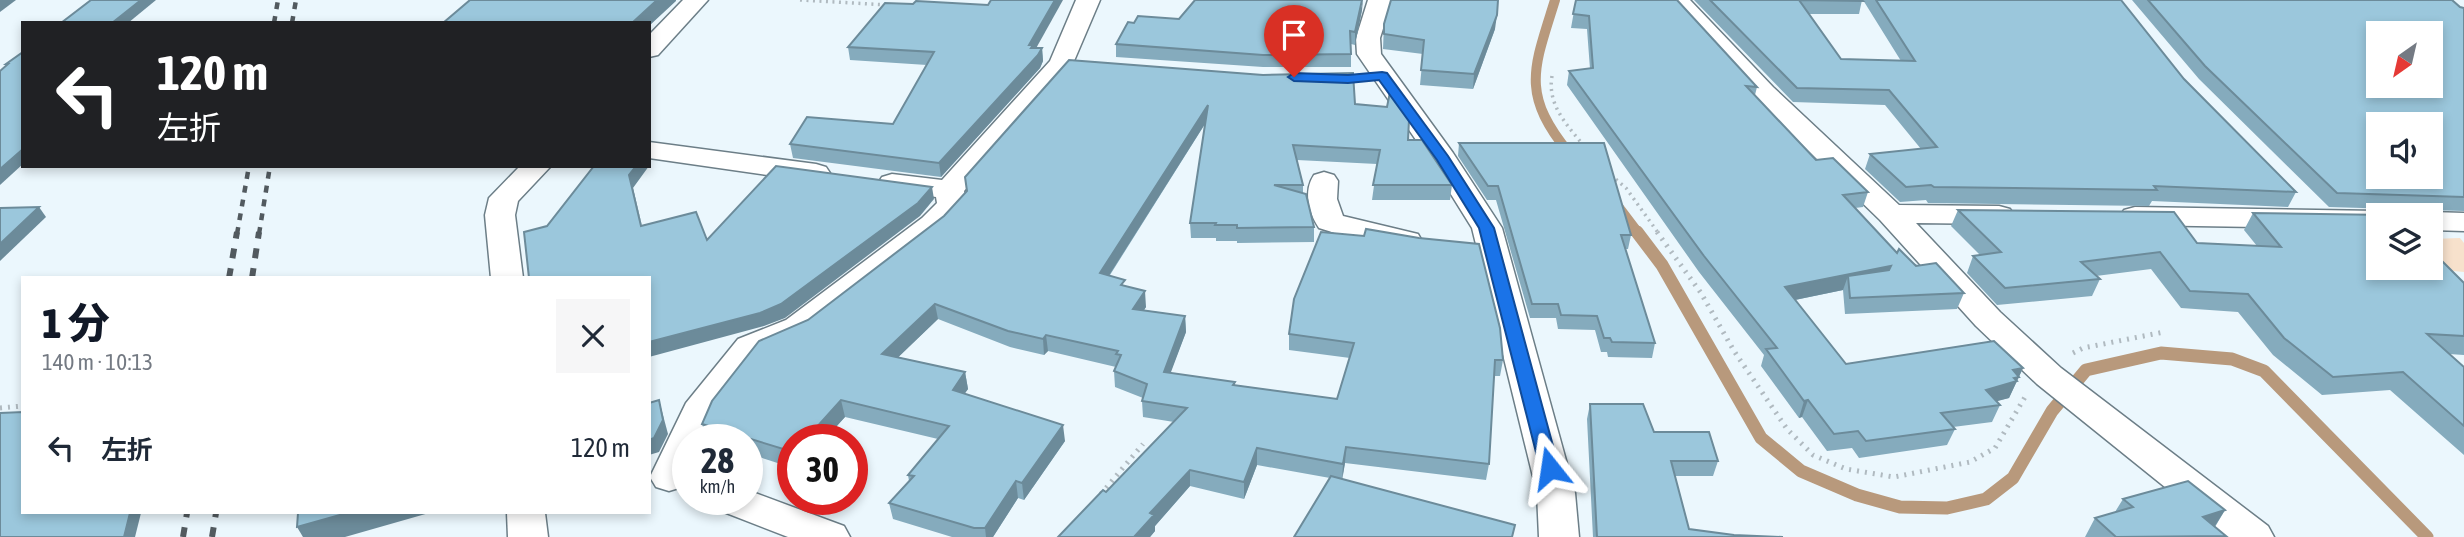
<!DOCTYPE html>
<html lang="ja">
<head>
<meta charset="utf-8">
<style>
  :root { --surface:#fff; --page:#f6f6f7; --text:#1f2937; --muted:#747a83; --accent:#111827 }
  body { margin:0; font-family:"Asap Condensed","Noto Sans JP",sans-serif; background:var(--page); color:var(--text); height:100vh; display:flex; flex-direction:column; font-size:26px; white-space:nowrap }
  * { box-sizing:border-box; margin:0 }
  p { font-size:23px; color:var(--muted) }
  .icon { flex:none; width:38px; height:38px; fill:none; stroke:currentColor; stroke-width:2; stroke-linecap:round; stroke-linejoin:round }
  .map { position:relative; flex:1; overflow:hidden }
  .drawer { position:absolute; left:21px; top:276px; width:630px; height:238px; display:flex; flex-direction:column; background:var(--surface); border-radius:0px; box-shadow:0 4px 10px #0003 }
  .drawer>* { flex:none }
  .top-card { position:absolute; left:21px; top:21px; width:630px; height:147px; border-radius:0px; box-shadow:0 4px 10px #0003; background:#202124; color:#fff; overflow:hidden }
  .needle { width:46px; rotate:214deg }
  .fabs { position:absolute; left:2366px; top:21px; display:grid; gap:14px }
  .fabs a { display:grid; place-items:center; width:77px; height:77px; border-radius:0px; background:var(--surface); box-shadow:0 4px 10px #0003; font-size:35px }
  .speed { position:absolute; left:672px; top:424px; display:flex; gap:14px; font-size:35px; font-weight:700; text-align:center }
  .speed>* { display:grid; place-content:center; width:91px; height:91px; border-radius:50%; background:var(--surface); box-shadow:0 4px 10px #0003; line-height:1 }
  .speed small { font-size:18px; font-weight:400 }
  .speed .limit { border:10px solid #d22; background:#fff; color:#111 }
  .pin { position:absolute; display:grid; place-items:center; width:60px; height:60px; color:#fff; margin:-72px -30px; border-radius:50% 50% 50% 0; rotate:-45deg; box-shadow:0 0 7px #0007 }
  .pin .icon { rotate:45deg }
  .me { position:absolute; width:77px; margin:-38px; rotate:345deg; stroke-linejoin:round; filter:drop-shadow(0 0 5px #0008) }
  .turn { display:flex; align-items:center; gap:24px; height:147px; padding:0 21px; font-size:32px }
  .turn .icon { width:91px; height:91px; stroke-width:2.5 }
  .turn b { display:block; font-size:49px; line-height:60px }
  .round { display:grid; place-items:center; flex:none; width:74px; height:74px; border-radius:0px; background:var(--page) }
  .headline { display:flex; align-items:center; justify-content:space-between; height:119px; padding:0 21px }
  h1 { font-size:42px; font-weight:800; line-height:52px; color:var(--accent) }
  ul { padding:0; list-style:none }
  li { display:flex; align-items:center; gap:21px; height:105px; padding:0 21px }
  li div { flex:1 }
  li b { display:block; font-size:26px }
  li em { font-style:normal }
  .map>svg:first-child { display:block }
  .green { fill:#f7e1cc }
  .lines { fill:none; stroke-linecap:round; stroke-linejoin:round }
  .stream-far1 { stroke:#b8997c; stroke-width:10 }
  .stream { stroke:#b8997c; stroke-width:13 }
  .minor-casing { stroke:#6c7e87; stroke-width:3 }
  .path-far1 { stroke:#b0bac0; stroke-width:3.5; stroke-dasharray:2 4.5; stroke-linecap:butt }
  .path { stroke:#b0bac0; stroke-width:5; stroke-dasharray:2 6; stroke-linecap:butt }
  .minor { fill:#fff; fill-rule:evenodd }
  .rail-far1 { stroke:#525a5f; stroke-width:4.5; stroke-dasharray:7 7; stroke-linecap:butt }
  .rail { stroke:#525a5f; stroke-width:6; stroke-dasharray:10 10; stroke-linecap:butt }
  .wall { fill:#85abbd }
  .shaded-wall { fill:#6c8b9a }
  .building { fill:#9bc7dc; stroke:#6c8b9a; stroke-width:2; fill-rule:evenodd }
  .route { fill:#1a73e8; stroke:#114b97; stroke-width:2 }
</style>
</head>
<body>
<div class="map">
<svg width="2464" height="537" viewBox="0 0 2464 537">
  <rect width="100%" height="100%" fill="#ebf7fd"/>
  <!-- green -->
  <polygon class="green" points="2460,238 2464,243 2464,272 2431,269 2431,239"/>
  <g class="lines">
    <!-- stream-far1 -->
    <g class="stream-far1">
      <path d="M1555 0C1534 68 1520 93 1569 153"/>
      <polyline points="1617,205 1639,234"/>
    </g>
    <!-- stream -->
    <polyline class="stream" points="1637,232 1662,265 1761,438 1801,471 1857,495 1900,507 1947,508 1986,499 2013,478 2052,411 2086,370 2161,353 2232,359 2264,371 2427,537"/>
    <defs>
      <g id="minor">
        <polygon points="683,0 708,0 658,55 649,57 649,35"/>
        <polygon points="1076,0 1100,0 1071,68 964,191 967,204 944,230 810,334 762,355 715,416 705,439 688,439 688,477 682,487 669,491 656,487 650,477 686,403 738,339 786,320 922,218 937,203 936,197 882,189 878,183 882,177 892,174 942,180 1050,61"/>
        <polygon points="1368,0 1392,0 1380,38 1381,54 1453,153 1502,228 1575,493 1579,537 1539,537 1537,493 1472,228 1429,159 1357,54 1356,38"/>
        <polygon points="1665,0 1690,0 1773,87 1899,205 1999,206 2010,209 2014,215 2010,221 1999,224 1916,223 2000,312 2061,368 2268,526 2274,537 2227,537 2037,384 1976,326 1880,220 1755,99"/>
        <polygon points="649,142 816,164 826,167 830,173 826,179 816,182 649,158"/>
        <polygon points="520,166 551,166 518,201 515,215 523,278 491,278 485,215 489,198"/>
        <path d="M1324 172 1334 175 1338 181 1337 199 1343 216 1418 234 1422 241 1418 248C1387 255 1349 237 1319 228 1309 213 1303 191 1314 175Z"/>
        <polygon points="2135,207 2378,211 2390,215 2378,215 2378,229 2135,225 2124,222 2120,216 2124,210"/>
        <polygon points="2431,212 2464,213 2464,231 2431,230 2431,215 2420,215"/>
        <polygon points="747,490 844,526 850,537 788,537 716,509 711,499 747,499"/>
        <polygon points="507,513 545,513 548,537 508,537"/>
      </g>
    </defs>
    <!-- minor casing -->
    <use href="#minor" class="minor-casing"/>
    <!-- path-far1 -->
    <g class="path-far1">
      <polyline points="800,0 887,5"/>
      <path d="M1552 76C1547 105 1567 125 1584 146"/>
      <polyline points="1611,175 1626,188 1659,234"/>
    </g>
    <!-- path -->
    <g class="path">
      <polyline points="1657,232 1701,293 1734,351 1787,429 1813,455 1846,469 1894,477 1970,462 1995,448 2025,397"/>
      <polyline points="2073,353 2083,348 2164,332"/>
      <polyline points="0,408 23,406"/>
      <polyline points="1101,494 1143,444"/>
    </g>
    <!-- minor -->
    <use href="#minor" class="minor"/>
    <!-- rail-far1 -->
    <g class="rail-far1">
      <polyline points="274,23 278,0"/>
      <polyline points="292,23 296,0"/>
      <polyline points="237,234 249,166"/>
      <polyline points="259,234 270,166"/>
    </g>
    <!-- rail -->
    <g class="rail">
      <polyline points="229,278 237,232"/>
      <polyline points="252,278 259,232"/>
      <polyline points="183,537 187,513"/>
      <polyline points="212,537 216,513"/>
    </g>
  </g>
  <!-- wall -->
  <g class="wall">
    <polygon points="1576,0 1757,87 1755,95 1816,160 1868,192 1863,207 1855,208 1897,253 1964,293 1957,309 1845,314 1843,290 1795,300 1846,364 2023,368 2009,398 1996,401 2000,405 1992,422 1953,427 1955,429 1947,445 1859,458 1852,448 1827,451 1802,417 1799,418 1761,366 1764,355 1699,272 1567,85 1569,71 1590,69 1587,29 1571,28"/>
    <polygon points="1694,0 1862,0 1859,14 1808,14 1841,59 1901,61 1863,0 2121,0 2184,79 2296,192 2288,207 2152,201 2149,206 1928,203 1926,200 1900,202 1865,169 1870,154 1921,149 1885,105 1793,102"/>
    <polygon points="2132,0 2452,0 2460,7 2464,8 2464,211 2329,207 2199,79"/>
    <polygon points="913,4 1036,48 1042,48 1043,61 1040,68 941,177 793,158 790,144 893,124 927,65 850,60 848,47"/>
    <polygon points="1362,10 1355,45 1351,44 1351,67 1263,67 1116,57 1116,44 1134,23"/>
    <polygon points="1384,24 1495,29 1473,89 1420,85 1423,54 1383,49"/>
    <polygon points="1069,60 1355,104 1408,140 1452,185 1450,200 1372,200 1377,164 1297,160 1303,185 1303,194 1314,227 1314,242 1237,243 1237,241 1216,241 1216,238 1191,238 1190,223 1205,124 1110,275 1125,286 1146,307 1144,310 1185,316 1186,332 1170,373 1235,382 1235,385 1337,399 1350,358 1289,350 1289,334 1503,360 1500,376 1494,376 1489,464 1486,480 1345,463 1342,479 1330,478 1257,465 1244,499 1190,486 1155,526 1155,531 1150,537 1058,537 1106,492 1174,422 1143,417 1142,401 1143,398 1115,387 1114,371 1116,367 1048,351 1044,355 1010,347 938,319 898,357 965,372 968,389 964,394 1065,441 1024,500 1018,498 993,537 952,537 893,519 889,503 909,481 908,475 938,439 845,417 825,439 793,439 793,468 747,453 747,439 707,439 702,424 808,320 944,216 967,191"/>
    <polygon points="1459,143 1631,235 1628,249 1625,249 1655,343 1652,358 1608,357 1607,352 1601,352 1595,330 1558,329 1556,318 1530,318 1496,200 1487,200 1458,156"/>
    <polygon points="1958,210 2197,243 2257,246 2244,230 2253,213 2464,283 2464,355 2449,354 2464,367 2464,455 2390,390 2322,395 2273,355 2238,312 2181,308 2151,269 2096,276 2100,279 2092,296 1997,305 1967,273 1973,256 1980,255 1951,226"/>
    <polygon points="1590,404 1654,432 1718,461 1713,476 1675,476 1689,529 1734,535 1783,537 1593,537 1587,419"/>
    <polygon points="2123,499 2225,510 2215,527 2225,537 2085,537 2095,518 2115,512"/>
  </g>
  <!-- shaded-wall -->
  <g class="shaded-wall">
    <polygon points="0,0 16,0 0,12"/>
    <polygon points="141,0 156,0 128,23 112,23"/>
    <polygon points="657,0 676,0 676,1 649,26 649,23 632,23"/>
    <polygon points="1055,0 1063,0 1034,52 1029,45"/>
    <polygon points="1363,0 1362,10 1355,45 1355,32"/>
    <polygon points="1497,15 1495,29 1473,89 1474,74"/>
    <polygon points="1042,48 1043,61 1040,68 941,177 939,163"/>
    <polygon points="1208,105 1208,119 1101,288 1100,273"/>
    <polygon points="23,149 23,164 0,185 0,169"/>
    <polygon points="636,166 649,166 633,188 645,239 629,175"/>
    <polygon points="932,187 934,199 920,216 785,318 764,326 649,357 649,342"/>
    <polygon points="39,207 46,217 0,261 0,244"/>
    <polygon points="1891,266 1885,282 1848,276 1843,290 1780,303 1785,287"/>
    <polygon points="1145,291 1146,307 1134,325 1133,309"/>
    <polygon points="935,304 938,319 885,370 882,354"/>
    <polygon points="1185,316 1186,332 1165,388 1164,372"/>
    <polygon points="1046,335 1048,351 1044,355 1043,339"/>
    <polygon points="2023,368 2009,398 1979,406 1986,390 2013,370"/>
    <polygon points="965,372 968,389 956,406 953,390"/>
    <polygon points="659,400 668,434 659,452 649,455 649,440"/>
    <polygon points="841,400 845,417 825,439 806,439"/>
    <polygon points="1808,400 1802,417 1799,418 1804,401"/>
    <polygon points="1063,425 1065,441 1024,500 1022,483"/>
    <polygon points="1346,447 1345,463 1342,481 1343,464"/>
    <polygon points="1257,448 1257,465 1244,499 1244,482"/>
    <polygon points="1190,470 1190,486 1155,526 1155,531 1150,537 1134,537 1150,513"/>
    <polygon points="1016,481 1018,498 993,537 986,537 985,528"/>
    <polygon points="2225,510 2213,529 2203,517"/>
    <polygon points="130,513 141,513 135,537 124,537"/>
    <polygon points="347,513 429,513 345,537 303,537 297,527"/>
  </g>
  <!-- building -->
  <g class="building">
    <polygon points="91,0 141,0 112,23 61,23"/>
    <polygon points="470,0 657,0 632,23 443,23"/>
    <polygon points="991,0 1055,0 1029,45 1033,45 1031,48 1042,48 1038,55 939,163 790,144 807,117 893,124 934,52 848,47 885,3 913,4 916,1 988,5"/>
    <polygon points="1195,0 1362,0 1355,32 1350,31 1351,54 1263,55 1116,44 1128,22 1134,23 1138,16 1179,19"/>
    <polygon points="1391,0 1498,0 1497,15 1474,74 1421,70 1424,40 1384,34 1384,24"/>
    <polygon points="1576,0 1677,0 1757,87 1746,86 1816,160 1833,158 1868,192 1843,195 1897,253 1899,249 1916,266 1936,263 1964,293 1850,298 1848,276 1889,270 1891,266 1785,287 1846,364 1994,341 2023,368 2013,370 2019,377 2014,378 2017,381 1986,390 2000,405 1941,413 1955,429 1866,441 1858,431 1834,434 1808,400 1804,401 1766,349 1777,348 1704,256 1569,71 1593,68 1589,16 1573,14"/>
    <polygon points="1710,0 1862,0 1863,1 1799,0 1841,59 1915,61 1876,0 2121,0 2184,79 2296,192 2154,186 2157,190 1934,187 1931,185 1906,187 1870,154 1937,147 1889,90 1797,88"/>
    <path d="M2148 0H2452L2460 7 2464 8V197L2337 193 2205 66ZM2378 33H2431V86H2378ZM2378 124H2431V177H2378Z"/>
    <polygon points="23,52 23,149 0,169 0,71 8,64 6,64"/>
    <polygon points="1069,60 1263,75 1353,73 1355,104 1387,107 1390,92 1409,120 1408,140 1422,140 1452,185 1373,185 1380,150 1293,145 1303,185 1274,185 1306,194 1314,227 1237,228 1237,225 1215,225 1216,223 1190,223 1208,105 1100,273 1125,280 1121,285 1145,291 1133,309 1185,316 1164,372 1235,382 1233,385 1337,399 1354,343 1289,334 1294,299 1321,232 1364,236 1366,229 1419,238 1479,244 1500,328 1503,360 1495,360 1489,464 1346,447 1343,464 1257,448 1244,482 1190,470 1150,513 1154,515 1134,537 1058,537 1103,490 1106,492 1187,408 1142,401 1147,384 1114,371 1121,355 1116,354 1118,351 1046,335 1043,339 1008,331 935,304 882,354 965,372 953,390 1063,425 1022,483 1016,481 985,528 974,528 889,503 914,476 908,475 949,426 841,400 806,439 793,439 793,452 702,424 712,401 759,341 808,320 944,216 967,191 965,177"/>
    <polygon points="1459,143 1604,143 1631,235 1621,235 1655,343 1612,342 1610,338 1604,338 1597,316 1561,315 1558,304 1532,304 1498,186 1488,186"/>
    <polygon points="594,166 636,166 629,175 641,226 696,212 707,240 776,166 932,187 918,203 781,304 760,313 649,342 649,278 529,278 524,232 547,226"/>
    <polygon points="39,207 0,244 0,208"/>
    <polygon points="1958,210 2174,212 2197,243 2281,247 2253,213 2388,215 2391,211 2395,215 2378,215 2378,268 2431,268 2431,250 2464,283 2464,336 2427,334 2464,367 2464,426 2403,372 2333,377 2284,338 2248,294 2190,291 2160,252 2081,262 2100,279 2005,288 1973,256 2001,252"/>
    <polygon points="659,400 663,420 654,438 649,440 649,403"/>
    <polygon points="1590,404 1643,404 1654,432 1709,432 1718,461 1671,461 1689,529 1734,535 1783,537 1597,537"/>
    <polygon points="23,412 23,513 130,513 124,537 0,537 0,413"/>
    <polygon points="1331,476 1515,525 1512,537 1294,537"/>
    <polygon points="2188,481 2225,510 2203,517 2226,536 2116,537 2095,518 2133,507 2123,499"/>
    <polygon points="298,513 347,513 297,527"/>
  </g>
  <!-- route -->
  <polygon class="route" points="1382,72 1387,73 1448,156 1494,228 1559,468 1557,473 1543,473 1540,468 1479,228 1437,160 1379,80 1348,83 1294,81 1288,77 1294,73 1348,75"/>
</svg>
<div class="fabs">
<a><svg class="needle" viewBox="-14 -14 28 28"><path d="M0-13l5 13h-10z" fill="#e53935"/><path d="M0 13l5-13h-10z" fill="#747a83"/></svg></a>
<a><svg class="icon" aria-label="sound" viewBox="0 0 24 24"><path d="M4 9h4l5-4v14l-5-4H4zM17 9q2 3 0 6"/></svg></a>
<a><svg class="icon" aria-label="layers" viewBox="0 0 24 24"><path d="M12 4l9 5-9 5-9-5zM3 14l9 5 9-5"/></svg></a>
</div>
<div class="speed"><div>28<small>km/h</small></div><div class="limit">30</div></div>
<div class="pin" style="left:1294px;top:77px;background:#d93025"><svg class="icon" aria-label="arrive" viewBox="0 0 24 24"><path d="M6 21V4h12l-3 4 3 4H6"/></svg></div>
<svg class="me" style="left:1550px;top:468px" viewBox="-20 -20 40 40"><path d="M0-17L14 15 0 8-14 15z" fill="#1a73e8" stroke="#fff" stroke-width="4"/></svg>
<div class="top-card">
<div class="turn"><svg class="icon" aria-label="left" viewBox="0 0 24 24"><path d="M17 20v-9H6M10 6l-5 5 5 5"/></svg><div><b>120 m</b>左折</div></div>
</div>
<section class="drawer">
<div class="headline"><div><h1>1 分</h1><p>140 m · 10:13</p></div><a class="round"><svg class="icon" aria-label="close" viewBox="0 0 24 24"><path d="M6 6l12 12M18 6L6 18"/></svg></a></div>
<ul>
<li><svg class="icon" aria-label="left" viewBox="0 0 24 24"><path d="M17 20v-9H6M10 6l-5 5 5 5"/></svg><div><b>左折</b></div><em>120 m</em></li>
</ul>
</section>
</div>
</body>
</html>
